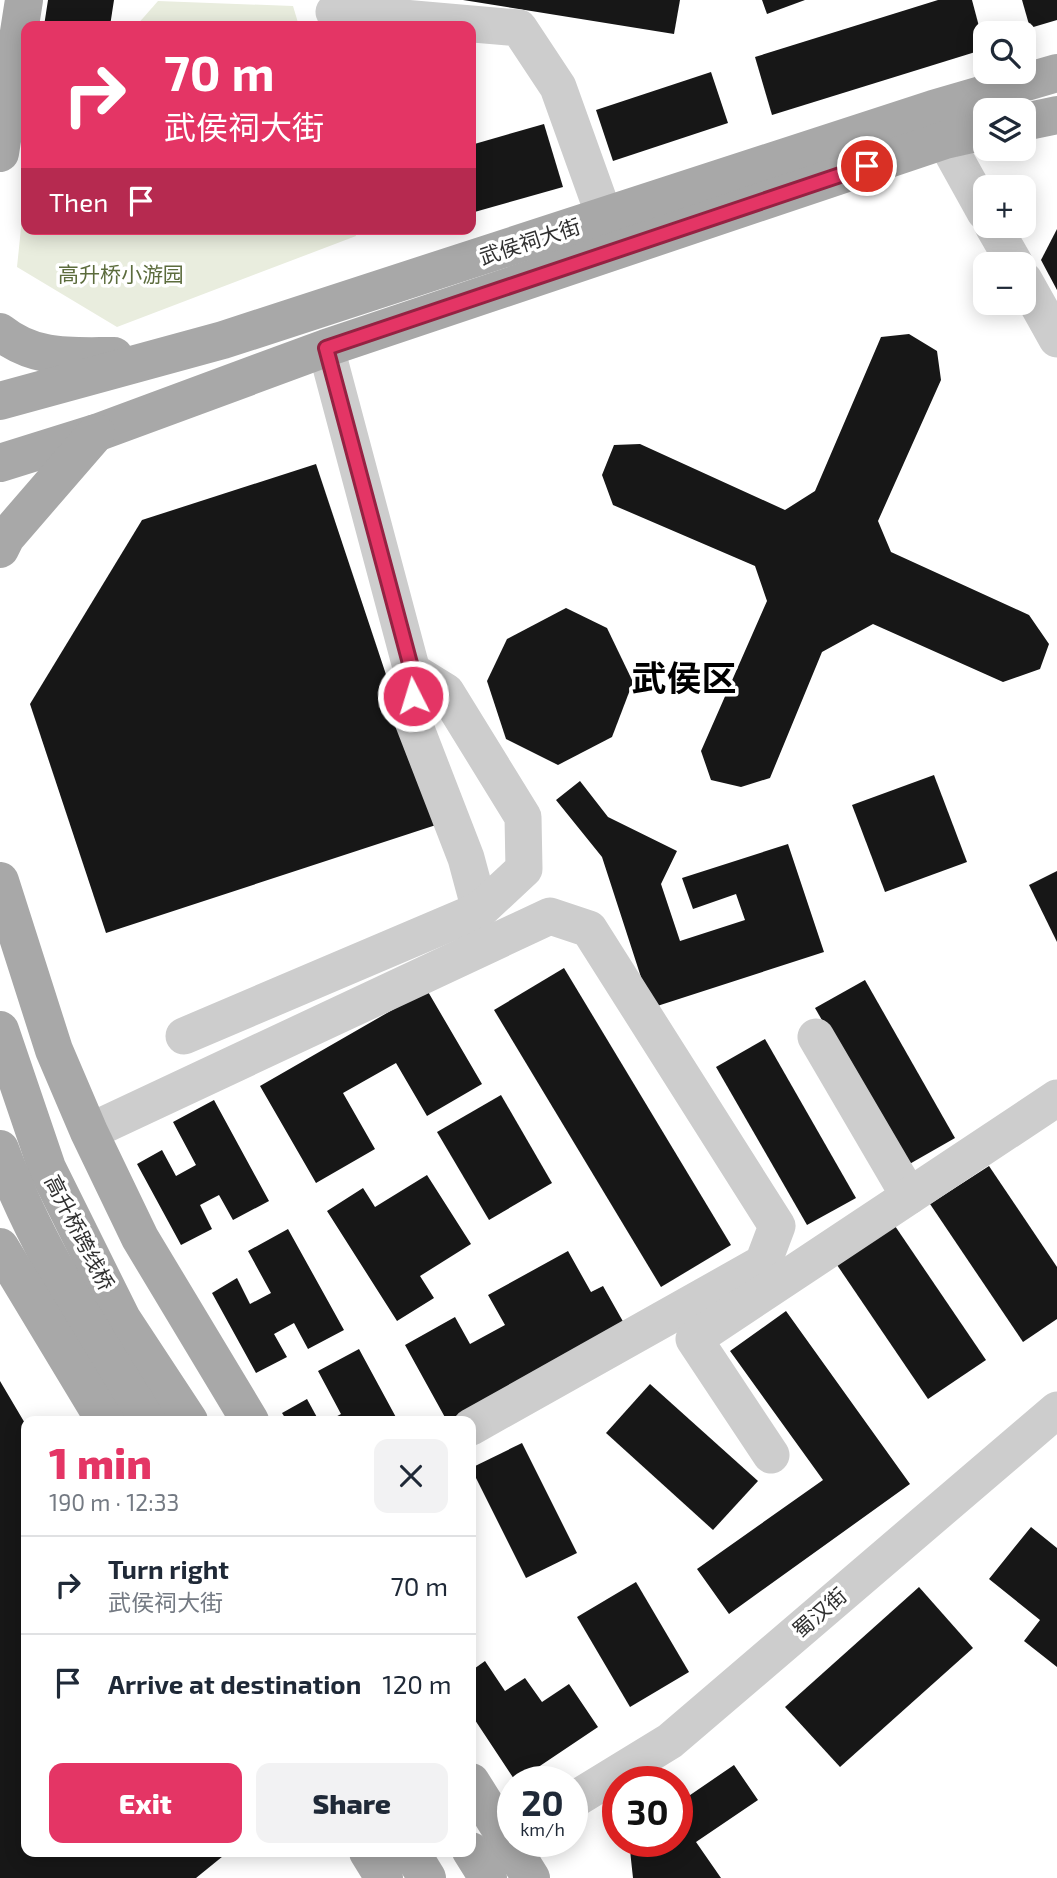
<!DOCTYPE html>
<html lang="en">
<head>
<meta charset="utf-8">
<style>
  :root { --surface:#fff; --page:#f2f2f3; --text:#1f2937; --muted:#747a83; --line:#e0e1e3; --accent:#e43565 }
  body { margin:0; font-family:"Exo 2","Noto Sans SC",sans-serif; background:var(--page); color:var(--text); height:100vh; display:flex; flex-direction:column; font-size:26px; white-space:nowrap }
  * { box-sizing:border-box; margin:0 }
  p { font-size:23px; color:var(--muted) }
  .icon { flex:none; width:38px; height:38px; fill:none; stroke:currentColor; stroke-width:2; stroke-linecap:round; stroke-linejoin:round }
  .map { position:relative; flex:1; overflow:hidden }
  .side { position:absolute; left:21px; top:1416px; width:455px; height:441px; display:flex; flex-direction:column; background:var(--surface); border-radius:14px; box-shadow:0 4px 18px #0003 }
  .side>* { flex:none }
  .guide { position:absolute; left:21px; top:21px; width:455px; height:214px; border-radius:14px; box-shadow:0 4px 18px #0003; background:#e43565; color:#fff; overflow:hidden }
  .buttons { position:absolute; left:973px; top:21px; display:grid; gap:14px }
  .buttons a { display:grid; place-items:center; width:63px; height:63px; border-radius:14px; background:var(--surface); box-shadow:0 4px 18px #0003; font-size:35px }
  .speed { position:absolute; left:497px; top:1766px; display:flex; gap:14px; font-size:35px; font-weight:700; text-align:center }
  .speed>* { display:grid; place-content:center; width:91px; height:91px; border-radius:50%; background:var(--surface); box-shadow:0 4px 18px #0003; line-height:1 }
  .speed small { font-size:18px; font-weight:400 }
  .speed .limit { border:10px solid #d22; background:#fff; color:#111 }
  .pin { position:absolute; display:grid; place-items:center; width:60px; height:60px; color:#fff; margin:-30px; border:4px solid #fff; border-radius:50%; box-shadow:0 2px 7px #0007 }
  .me { position:absolute; width:77px; margin:-38px; rotate:355deg; stroke-linejoin:round; filter:drop-shadow(0 0 5px #0008) }
  .turn { display:flex; align-items:center; gap:24px; height:147px; padding:0 28px; font-size:32px }
  .turn .icon { width:91px; height:91px; stroke-width:2.5 }
  .turn b { display:block; font-size:49px; line-height:60px }
  .then { display:flex; align-items:center; height:66px; padding:0 28px; background:#0003; gap:14px; font-size:26px }
  .round { display:grid; place-items:center; flex:none; width:74px; height:74px; border-radius:14px; background:var(--page) }
  .head { display:flex; align-items:center; justify-content:space-between; height:119px; padding:0 28px }
  h1 { font-size:42px; font-weight:800; line-height:52px; color:var(--accent) }
  .action { display:flex; gap:14px; margin-top:auto; padding:14px 28px }
  .action a { flex:1; height:80px; border-radius:14px; background:var(--accent); color:#fff; font-size:28px; font-weight:800; line-height:80px; text-align:center }
  .action a+a { background:var(--page); color:var(--text) }
  ul { padding:0; list-style:none }
  li { display:flex; align-items:center; gap:21px; height:98px; padding:0 28px; border-top:2px solid var(--line) }
  li div { flex:1 }
  li b { display:block; font-size:26px }
  li em { font-style:normal }
  .map>svg:first-child { display:block }
  .green { fill:#e9edde }
  .building { fill:#171717 }
  .lines { fill:none; stroke-linecap:round; stroke-linejoin:round }
  .minor { stroke:#cdcdcd; stroke-width:37 }
  .major { stroke:#a8a8a8; stroke-width:38 }
  .route-casing { stroke:#942242; stroke-width:18 }
  .route { stroke:#e43565; stroke-width:12 }
  .labels { text-anchor:middle; stroke-width:7; stroke-linejoin:round; paint-order:stroke }
  .street-label { font-size:21px; fill:#303030; stroke:#fff }
  .park-label { font-size:21px; fill:#5c6c3d; stroke:#fff }
  .town-label { font-size:35px; font-weight:bold; fill:#000; stroke:#fff }
</style>
</head>
<body>
<div class="map">
<svg width="1057" height="1878" viewBox="0 0 1057 1878">
  <rect width="100%" height="100%" fill="#fff"/>
  <!-- green -->
  <g class="green">
    <polygon points="158,1 293,6 299,26 136,26"/>
    <polygon points="26,180 26,229 354,229 356,236 117,327 17,267"/>
  </g>
  <!-- building -->
  <g class="building">
    <polygon points="48,0 114,0 110,26 44,26"/>
    <polygon points="463,0 680,0 674,34"/>
    <polygon points="762,0 805,0 767,14"/>
    <polygon points="938,0 972,0 985,49 772,115 755,57"/>
    <polygon points="1022,0 1057,0 1057,20 1030,28"/>
    <polygon points="711,72 728,123 613,161 596,110"/>
    <polygon points="544,124 563,187 471,213 471,145"/>
    <polygon points="1057,229 1057,290 1041,260"/>
    <polygon points="909,334 937,351 941,380 878,521 891,552 1029,615 1049,644 1040,669 1003,682 873,624 822,652 770,778 741,787 711,780 701,751 767,601 755,566 613,505 602,475 614,445 640,444 785,510 815,491 881,337"/>
    <polygon points="316,464 436,825 106,933 30,704 142,520"/>
    <polygon points="566,608 607,628 633,682 612,737 558,765 506,739 487,681 507,639"/>
    <polygon points="934,775 967,862 885,892 852,805"/>
    <polygon points="580,781 608,817 677,851 661,884 680,941 745,920 736,894 693,909 682,878 788,844 824,952 651,1008 602,857 556,800"/>
    <polygon points="1057,871 1057,942 1029,885"/>
    <polygon points="564,968 731,1245 661,1287 494,1010"/>
    <polygon points="865,980 955,1138 906,1166 815,1008"/>
    <polygon points="427,990 482,1084 427,1116 396,1063 343,1093 375,1149 316,1183 260,1086"/>
    <polygon points="765,1039 856,1198 807,1225 716,1067"/>
    <polygon points="501,1095 552,1183 489,1220 437,1132"/>
    <polygon points="214,1100 269,1201 233,1220 219,1195 200,1205 212,1229 181,1245 137,1164 162,1150 176,1176 196,1165 173,1122"/>
    <polygon points="989,1166 1057,1267 1057,1319 1023,1342 930,1204"/>
    <polygon points="427,1175 471,1244 420,1276 434,1298 397,1321 327,1211 363,1188 375,1207"/>
    <polygon points="893,1223 986,1360 928,1399 835,1262"/>
    <polygon points="288,1229 344,1330 308,1349 294,1323 274,1334 287,1357 256,1373 212,1293 237,1278 250,1304 271,1293 248,1251"/>
    <polygon points="568,1251 591,1292 603,1286 625,1325 447,1421 405,1345 455,1317 470,1344 505,1325 488,1295"/>
    <polygon points="786,1311 910,1484 729,1614 697,1569 823,1480 730,1351"/>
    <polygon points="359,1349 398,1421 328,1421 341,1414 318,1371"/>
    <polygon points="0,1381 26,1425 26,1852 228,1852 196,1878 0,1878"/>
    <polygon points="650,1384 758,1481 713,1530 606,1433"/>
    <polygon points="307,1399 319,1421 287,1421 282,1413"/>
    <polygon points="522,1443 577,1553 526,1578 471,1468"/>
    <polygon points="1031,1527 1057,1548 1057,1667 1024,1641 1040,1620 989,1579"/>
    <polygon points="636,1582 689,1672 630,1707 577,1617"/>
    <polygon points="919,1587 973,1648 840,1767 785,1707"/>
    <polygon points="485,1661 505,1691 525,1678 542,1702 569,1684 598,1727 516,1782 471,1714 471,1671"/>
    <polygon points="734,1765 758,1800 696,1842 721,1878 633,1878 629,1841 677,1841 677,1804"/>
  </g>
  <g class="lines">
    <!-- minor -->
    <g class="minor">
      <polyline points="334,12 519,28 558,87 605,218"/>
      <polyline points="935,113 945,140 985,212"/>
      <polyline points="993,226 1015,264"/>
      <polyline points="1024,280 1057,339"/>
      <polyline points="412,671 413,721 466,858 480,910"/>
      <polyline points="184,1036 480,910 524,869 523,817 446,692 412,671 326,348"/>
      <polyline points="816,1037 909,1196"/>
      <polyline points="89,1132 550,916 589,929 777,1226 763,1263 471,1427"/>
      <polyline points="771,1455 694,1339 1057,1098"/>
      <polyline points="572,1801 670,1741 1057,1410"/>
    </g>
    <!-- major -->
    <g class="major">
      <polyline points="1024,122 1057,115"/>
      <polyline points="0,153 24,0"/>
      <path d="M0 332C35 360 71 356 114 356"/>
      <polyline points="0,401 223,340 933,109 1057,73"/>
      <polyline points="0,463 96,433 326,348 945,140 985,131"/>
      <polyline points="0,549 6,537 96,433"/>
      <polyline points="0,881 54,1050 89,1132 140,1238 250,1421"/>
      <polyline points="0,1030 47,1168 122,1319 189,1421"/>
      <path d="M0 1149C35 1246 93 1333 147 1421"/>
      <polyline points="0,1247 105,1421"/>
      <polyline points="471,1782 531,1878"/>
      <polyline points="471,1851 488,1878"/>
      <polyline points="368,1852 384,1878"/>
      <polyline points="411,1852 427,1878"/>
    </g>
  </g>
  <g class="lines">
    <defs>
      <polyline id="route" points="413,696 412,671 326,348 867,166"/>
    </defs>
    <!-- route casing -->
    <use href="#route" class="route-casing"/>
    <!-- route -->
    <use href="#route" class="route"/>
  </g>
  <g class="labels">
    <!-- street labels -->
    <g class="street-label">
      <text transform="translate(530 242) rotate(-18)" y="7">武侯祠大街</text>
      <text transform="translate(79 1233) rotate(63)" y="7">高升桥跨线桥</text>
      <text transform="translate(820 1613) rotate(-41)" y="7">蜀汉街</text>
    </g>
    <!-- park labels -->
    <g class="park-label">
      <text x="121" y="282">高升桥小游园</text>
    </g>
    <!-- town labels -->
    <g class="town-label">
      <text x="684" y="691">武侯区</text>
    </g>
  </g>
</svg>
<div class="buttons">
<a><svg class="icon" aria-label="search" viewBox="0 0 24 24"><circle cx="10" cy="10" r="6"/><path d="M15 15l6 6"/></svg></a>
<a><svg class="icon" aria-label="layers" viewBox="0 0 24 24"><path d="M12 4l9 5-9 5-9-5zM3 14l9 5 9-5"/></svg></a>
<a>+</a>
<a>−</a>
</div>
<div class="speed"><div>20<small>km/h</small></div><div class="limit">30</div></div>
<div class="pin" style="left:867px;top:166px;background:#d93025"><svg class="icon" aria-label="arrive" viewBox="0 0 24 24"><path d="M6 21V4h12l-3 4 3 4H6"/></svg></div>
<svg class="me" style="left:413px;top:696px" viewBox="-20 -20 40 40"><circle r="17" fill="#e43565" stroke="#fff" stroke-width="3"/><path d="M0-11L8 9 0 5-8 9z" fill="#fff"/></svg>
<div class="guide">
<div class="turn"><svg class="icon" aria-label="right" viewBox="0 0 24 24"><path d="M7 20v-9h11M14 6l5 5-5 5"/></svg><div><b>70 m</b>武侯祠大街</div></div>
<div class="then">Then<svg class="icon" aria-label="arrive" viewBox="0 0 24 24"><path d="M6 21V4h12l-3 4 3 4H6"/></svg></div>
</div>
<section class="side">
<div class="head"><div><h1>1 min</h1><p>190 m · 12:33</p></div><a class="round"><svg class="icon" aria-label="close" viewBox="0 0 24 24"><path d="M6 6l12 12M18 6L6 18"/></svg></a></div>
<ul>
<li><svg class="icon" aria-label="right" viewBox="0 0 24 24"><path d="M7 20v-9h11M14 6l5 5-5 5"/></svg><div><b>Turn right</b><p>武侯祠大街</p></div><em>70 m</em></li>
<li><svg class="icon" aria-label="arrive" viewBox="0 0 24 24"><path d="M6 21V4h12l-3 4 3 4H6"/></svg><div><b>Arrive at destination</b></div><em>120 m</em></li>
</ul>
<div class="action"><a>Exit</a><a>Share</a></div>
</section>
</div>
</body>
</html>
